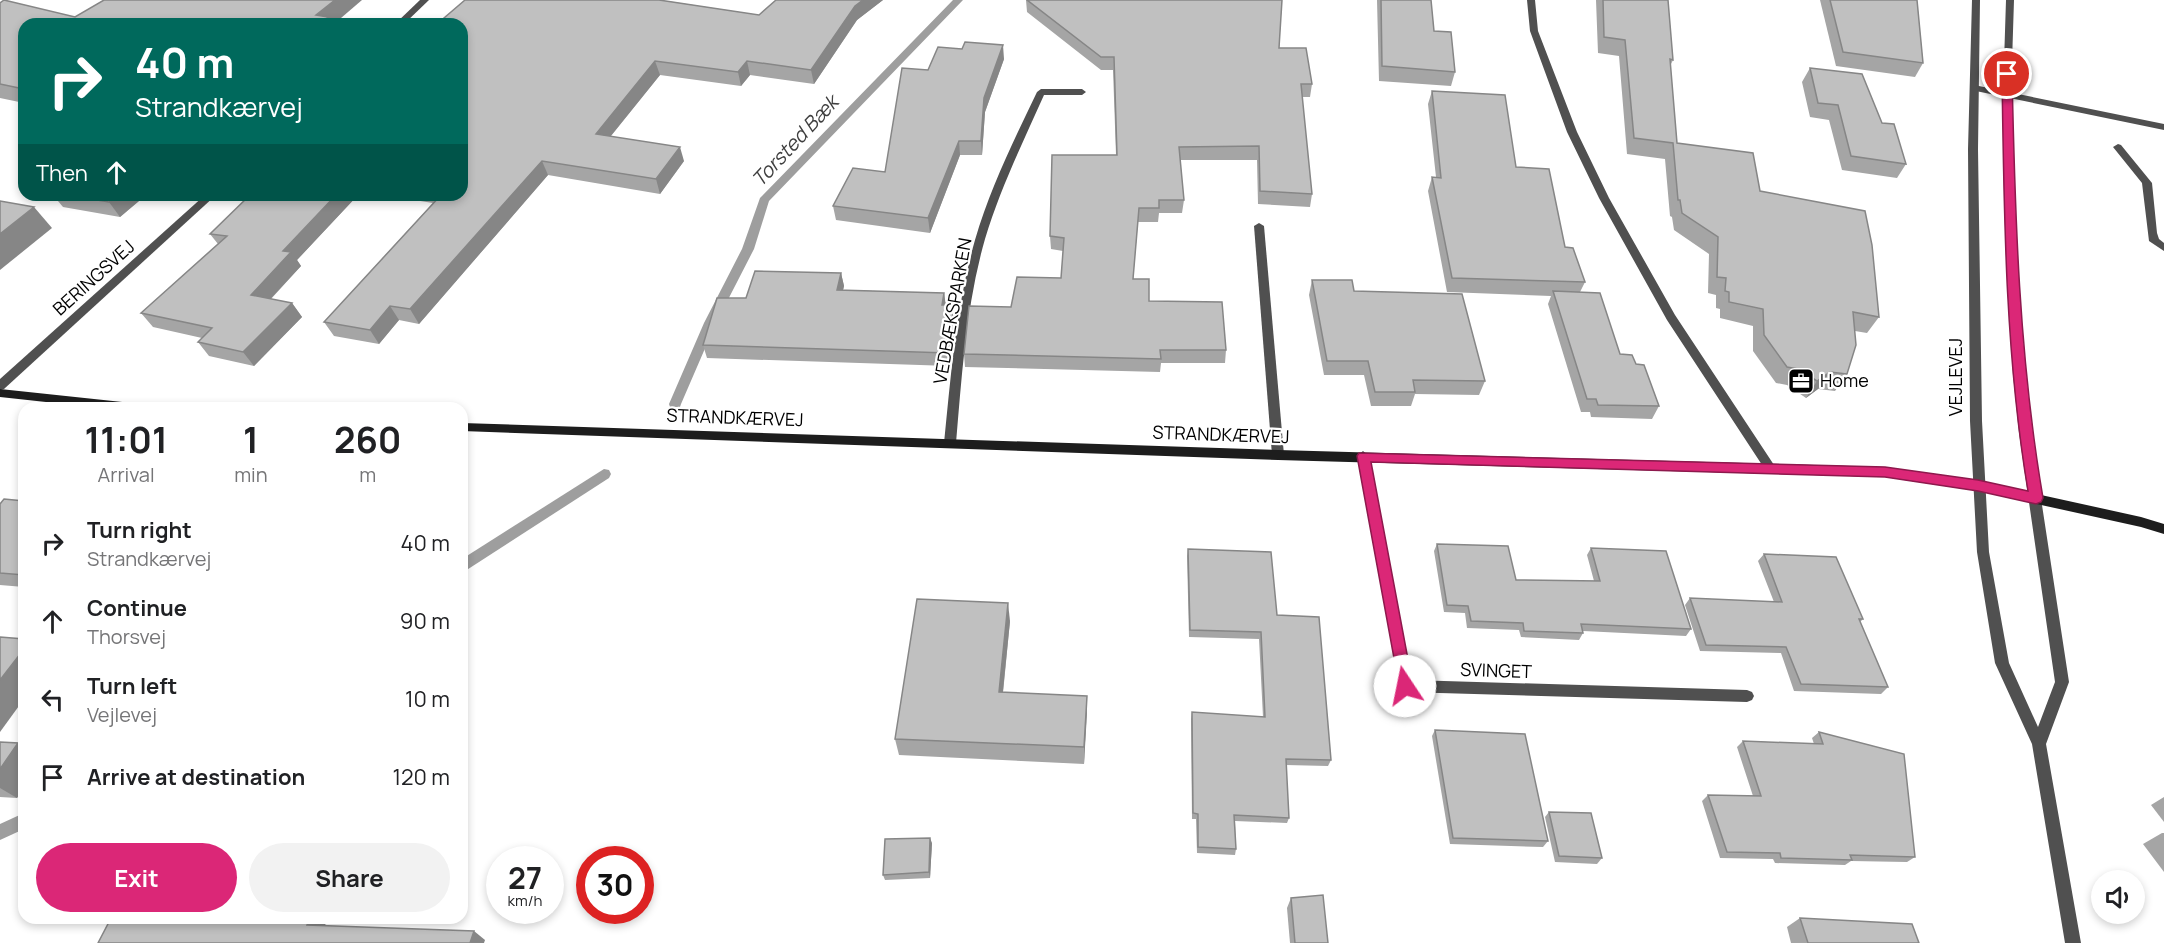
<!DOCTYPE html>
<html lang="en">
<head>
<meta charset="utf-8">
<style>
  :root { --surface:#fff; --page:#f2f2f2; --text:#202124; --muted:#757577; --accent:#db2777 }
  body { margin:0; font-family:Manrope,sans-serif; background:var(--page); color:var(--text); height:100vh; display:flex; flex-direction:column; font-size:22px; white-space:nowrap }
  * { box-sizing:border-box; margin:0 }
  p { font-size:20px; color:var(--muted) }
  .icon { flex:none; width:33px; height:33px; fill:none; stroke:currentColor; stroke-width:2; stroke-linecap:round; stroke-linejoin:round }
  .map { position:relative; flex:1; overflow:hidden }
  .sheet { position:absolute; left:18px; top:402px; width:450px; height:522px; display:flex; flex-direction:column; background:var(--surface); border-radius:18px; box-shadow:0 3px 9px #0003 }
  .sheet>* { flex:none }
  .top-card { position:absolute; left:18px; top:18px; width:450px; height:183px; border-radius:18px; box-shadow:0 3px 9px #0003; background:#00695c; color:#fff; overflow:hidden }
  .tools { position:absolute; left:2091px; top:870px; display:grid; gap:12px }
  .tools a { display:grid; place-items:center; width:54px; height:54px; border-radius:50%; background:var(--surface); box-shadow:0 3px 9px #0003; font-size:30px }
  .speed { position:absolute; left:486px; top:846px; display:flex; gap:12px; font-size:30px; font-weight:700; text-align:center }
  .speed>* { display:grid; place-content:center; width:78px; height:78px; border-radius:50%; background:var(--surface); box-shadow:0 3px 9px #0003; line-height:1 }
  .speed small { font-size:15px; font-weight:400 }
  .speed .limit { border:9px solid #d22; background:#fff; color:#111 }
  .pin { position:absolute; display:grid; place-items:center; width:51px; height:51px; color:#fff; margin:-26px; border:3px solid #fff; border-radius:50%; box-shadow:0 2px 6px #0007 }
  .me { position:absolute; width:66px; margin:-33px; rotate:349deg; stroke-linejoin:round; filter:drop-shadow(0 0 4px #0008) }
  .turn { display:flex; align-items:center; gap:21px; height:126px; padding:0 18px; font-size:27px }
  .turn .icon { width:78px; height:78px; stroke-width:2.5 }
  .turn b { display:block; font-size:42px; line-height:51px }
  .then { display:flex; align-items:center; height:57px; padding:0 18px; background:#0003; gap:12px; font-size:22px }
  .eta { display:flex; justify-content:space-evenly; align-items:center; height:102px; text-align:center }
  .eta b { font-size:36px; font-weight:700; line-height:42px }
  .primary-button { display:flex; gap:12px; margin-top:auto; padding:12px 18px }
  .primary-button a { flex:1; height:69px; border-radius:36px; background:var(--accent); color:#fff; font-size:24px; font-weight:700; line-height:69px; text-align:center }
  .primary-button a+a { background:var(--page); color:var(--text) }
  ul { padding:0; list-style:none }
  li { display:flex; align-items:center; gap:18px; height:78px; padding:0 18px }
  li div { flex:1 }
  li b { display:block; font-size:22px }
  li em { font-style:normal }
  .map>svg:first-child { display:block }
  .lines { fill:none; stroke-linecap:round; stroke-linejoin:round }
  .stream { fill:#9e9e9e; fill-rule:evenodd }
  .service { fill:#505050; fill-rule:evenodd }
  .minor { fill:#505050; fill-rule:evenodd }
  .tertiary { fill:#505050; fill-rule:evenodd }
  .secondary { fill:#1d1d1d; fill-rule:evenodd }
  .wall { fill:#a5a5a5 }
  .shaded-wall { fill:#868686 }
  .building { fill:#c0c0c0; stroke:#868686; stroke-width:1.5 }
  .route { fill:#db2777; stroke:#8e194d; stroke-width:1.5 }
  .labels { text-anchor:middle; stroke-width:4.5; stroke-linejoin:round; paint-order:stroke }
  .street-label { font-size:18px; fill:#000; stroke:#fff }
  .poi-label { font-size:18px; fill:#000; stroke:#fff; text-anchor:start }
  .water-label { font-size:20px; font-style:italic; fill:#3f3f3f; stroke:#fff }
</style>
</head>
<body>
<div class="map">
<svg width="2164" height="943" viewBox="0 0 2164 943">
  <rect width="100%" height="100%" fill="#fff"/>
  <g class="lines">
    <!-- stream -->
    <g class="stream">
      <polygon points="953,0 963,0 769,201 754,249 716,323 681,404 680,407 670,407 669,404 704,323 742,249 760,198"/>
      <polygon points="604,469 609,470 611,474 609,478 462,573 462,559"/>
      <polygon points="24,813 24,829 0,840 0,824"/>
    </g>
    <!-- service -->
    <g class="service">
      <polygon points="1974,85 2164,124 2164,130 1971,90 1971,86"/>
      <polygon points="2118,144 2121,145 2152,183 2157,233 2159,239 2164,243 2164,251 2149,241 2142,183 2113,147"/>
      <polygon points="1259,223 1264,226 1284,455 1278,460 1272,455 1254,226"/>
    </g>
    <!-- minor -->
    <g class="minor">
      <polygon points="420,0 429,0 404,24 395,24"/>
      <polygon points="1527,0 1535,0 1538,31 1577,132 1609,198 1675,315 1774,465 1776,468 1774,471 1766,471 1667,320 1599,198 1567,132 1530,31"/>
      <path d="M1041 89H1082L1086 92 1082 95H1044C1023 142 1000 189 985 239 966 305 962 375 956 443L950 447 944 443C951 375 956 306 975 240 990 188 1014 140 1037 92Z"/>
      <polygon points="205,195 216,195 4,389 0,390 0,379"/>
      <polygon points="1363,451 1369,456 1411,680 1747,690 1752,692 1754,696 1752,700 1747,702 1405,692 1400,690 1357,456"/>
    </g>
    <!-- tertiary -->
    <polygon class="tertiary" points="1972,0 1980,0 1978,149 1982,421 1989,552 2009,663 2038,727 2055,682 2019,433 2013,375 2004,201 2003,94 2006,0 2014,0 2011,94 2014,201 2025,375 2031,433 2069,682 2046,744 2081,943 2065,943 2032,744 1995,663 1977,552 1970,421 1968,149"/>
    <!-- secondary -->
    <g class="secondary">
      <polygon points="0,389 141,404 147,408 101,408 0,397"/>
      <polygon points="462,423 1278,450 1885,467 1978,481 2141,517 2164,524 2164,534 2141,527 1978,491 1885,477 1278,460 462,431"/>
    </g>
  </g>
  <!-- wall -->
  <g class="wall">
    <polygon points="362,0 24,24 24,103 0,98 0,3 75,17"/>
    <polygon points="776,0 883,0 857,20 814,84 750,75 741,86 660,75 611,136 684,161 660,194 548,175 419,324 399,320 379,344 334,336 324,322 433,203 382,195 462,195 667,1 759,15"/>
    <polygon points="1026,0 1282,0 1279,48 1312,84 1310,97 1302,97 1312,194 1310,207 1258,204 1257,160 1180,160 1184,200 1182,213 1159,213 1158,222 1138,222 1133,279 1149,301 1226,350 1225,363 1161,363 1160,372 965,367 964,354 1011,307 1061,278 1063,251 1051,249 1050,236 1116,155 1113,70 1101,70 1027,12"/>
    <polygon points="1377,0 1431,0 1434,31 1455,72 1451,86 1379,81"/>
    <polygon points="1596,0 1668,0 1673,60 1670,66 1677,143 1760,191 1879,317 1867,333 1855,331 1847,374 1835,391 1818,389 1806,398 1787,385 1776,383 1753,351 1753,326 1720,318 1720,309 1716,308 1716,295 1708,293 1709,254 1674,230 1672,217 1670,216 1665,159 1627,154 1619,56 1598,53"/>
    <polygon points="1820,0 1917,0 1923,63 1915,77 1836,66"/>
    <polygon points="962,49 1004,59 985,112 982,155 960,155 930,233 836,220 833,206 885,172 928,70"/>
    <polygon points="1810,68 1882,123 1906,164 1897,178 1842,170 1829,120 1810,117 1802,82"/>
    <polygon points="1432,91 1516,167 1565,247 1585,282 1580,292 1620,354 1636,364 1659,406 1652,419 1591,417 1590,412 1581,412 1548,304 1551,296 1447,292 1428,191 1432,177 1436,177 1428,104"/>
    <polygon points="53,195 146,195 120,217 63,207"/>
    <polygon points="250,195 358,195 297,260 301,266 271,299 292,303 302,317 254,366 209,356 198,342 202,338 153,327 141,313 218,244 210,234"/>
    <polygon points="841,273 844,286 843,290 944,293 946,305 956,319 950,366 707,358 703,345 746,298"/>
    <polygon points="1312,280 1354,291 1485,381 1479,395 1415,394 1411,406 1371,406 1364,375 1324,375 1309,295"/>
    <polygon points="24,501 24,587 0,585 0,504"/>
    <polygon points="1437,544 1516,580 1594,581 1587,555 1591,548 1691,629 1686,636 1583,631 1583,633 1579,640 1521,637 1519,630 1467,628 1465,613 1444,612 1434,551"/>
    <polygon points="1188,549 1277,615 1331,760 1328,766 1286,765 1289,818 1287,823 1235,821 1236,849 1235,855 1197,853 1196,819 1192,819 1191,719 1192,712 1263,717 1259,639 1189,637 1187,556"/>
    <polygon points="1764,554 1863,619 1860,622 1888,687 1881,694 1794,691 1781,653 1700,651 1685,605 1690,598 1774,602 1758,561"/>
    <polygon points="1010,621 1003,693 1087,696 1084,764 899,755 895,739"/>
    <polygon points="1435,730 1548,841 1543,847 1450,844 1432,736"/>
    <polygon points="1819,732 1915,857 1907,862 1851,861 1845,865 1775,863 1773,859 1720,858 1702,801 1708,795 1753,796 1737,747 1743,741 1814,744 1812,738"/>
    <polygon points="0,742 24,747 24,788 17,798 0,797"/>
    <polygon points="2164,797 2164,822 2151,805"/>
    <polygon points="1549,812 1602,858 1597,864 1555,862 1545,817"/>
    <polygon points="2162,833 2164,833 2164,872 2143,844"/>
    <polygon points="932,843 930,878 885,880 883,875"/>
    <polygon points="1291,898 1328,943 1290,943 1287,908"/>
    <polygon points="1800,918 1919,943 1791,943 1787,927"/>
  </g>
  <!-- shaded-wall -->
  <g class="shaded-wall">
    <polygon points="335,0 362,0 334,24 320,24 316,15"/>
    <polygon points="863,0 883,0 857,20 814,84 811,70 855,6"/>
    <polygon points="1003,45 1004,59 985,112 982,155 981,141 984,98"/>
    <polygon points="655,61 660,75 601,148 596,134"/>
    <polygon points="747,61 750,75 741,86 738,72"/>
    <polygon points="959,141 960,155 930,233 928,218"/>
    <polygon points="680,147 684,161 660,194 656,179"/>
    <polygon points="542,161 548,175 419,324 410,309"/>
    <polygon points="118,195 146,195 120,217 109,202"/>
    <polygon points="336,195 358,195 297,260 301,266 261,309 251,295 283,251"/>
    <polygon points="34,207 52,228 0,270 0,234"/>
    <polygon points="841,273 844,286 840,303 837,290"/>
    <polygon points="944,293 946,307 942,305"/>
    <polygon points="292,303 302,317 254,366 243,352"/>
    <polygon points="954,305 956,319 950,366 948,353"/>
    <polygon points="390,306 399,320 379,344 370,330"/>
    <polygon points="1830,372 1818,389 1806,398 1817,381"/>
    <polygon points="1008,603 1010,621 1001,710 999,692"/>
    <polygon points="24,649 24,699 0,732 0,680"/>
    <polygon points="1087,696 1087,713 1084,764 1084,747"/>
    <polygon points="18,743 24,747 24,788 17,798 0,788 0,769"/>
    <polygon points="930,838 932,843 930,878 929,872"/>
    <polygon points="310,918 325,918 328,919 321,934 307,925"/>
    <polygon points="474,931 485,940 484,943 470,943"/>
  </g>
  <!-- building -->
  <g class="building">
    <polygon points="4,0 75,17 104,0 335,0 316,15 328,17 320,24 24,24 24,89 0,84 0,3"/>
    <polygon points="465,0 659,0 759,15 776,0 863,0 855,6 811,70 747,61 738,72 655,61 596,134 680,147 656,179 542,161 410,309 390,306 370,330 324,322 441,195 462,195 462,24 437,24"/>
    <polygon points="1027,0 1282,0 1279,48 1306,48 1312,84 1301,84 1312,194 1260,191 1259,146 1179,147 1184,200 1159,200 1159,208 1139,208 1133,279 1149,279 1149,301 1222,302 1226,350 1160,350 1161,359 964,354 969,306 1011,307 1017,277 1061,278 1064,238 1050,236 1052,155 1117,155 1114,57 1101,57"/>
    <polygon points="1381,0 1431,0 1434,31 1451,32 1455,72 1382,66"/>
    <polygon points="1603,0 1668,0 1673,60 1670,59 1677,143 1753,153 1760,191 1865,211 1872,245 1879,317 1853,312 1856,345 1847,374 1830,372 1817,381 1798,369 1787,367 1764,335 1763,309 1729,302 1729,292 1725,291 1726,278 1717,277 1718,237 1682,213 1680,200 1678,200 1673,143 1634,138 1625,40 1604,37"/>
    <polygon points="1830,0 1917,0 1923,63 1843,52"/>
    <polygon points="965,42 1003,45 984,98 981,141 959,141 928,218 833,206 853,168 885,172 902,68 928,70 938,47 962,49"/>
    <polygon points="1810,68 1862,74 1882,123 1894,124 1906,164 1851,156 1838,105 1818,103"/>
    <polygon points="1432,91 1505,95 1516,167 1549,169 1565,247 1573,248 1585,282 1452,278 1432,177 1441,178"/>
    <polygon points="66,195 118,195 109,202"/>
    <polygon points="250,195 336,195 283,251 291,252 251,295 292,303 243,352 198,342 212,328 141,313 227,236 210,234"/>
    <polygon points="0,201 34,207 0,234"/>
    <polygon points="755,271 841,273 837,290 944,293 942,305 954,305 948,353 703,345 717,298 746,298"/>
    <polygon points="1312,280 1352,280 1354,291 1462,294 1485,381 1413,380 1415,392 1375,392 1368,361 1327,361"/>
    <polygon points="1553,291 1600,293 1620,354 1632,355 1636,364 1644,365 1659,406 1598,405 1596,399 1587,399"/>
    <polygon points="4,499 24,501 24,575 0,573 0,504"/>
    <polygon points="1437,544 1508,546 1516,580 1600,581 1591,548 1666,551 1691,629 1581,624 1583,633 1524,631 1523,623 1471,621 1468,606 1447,605"/>
    <polygon points="1188,549 1271,552 1277,615 1319,617 1331,760 1286,759 1289,818 1234,815 1236,849 1198,847 1198,814 1193,813 1192,712 1265,717 1261,632 1190,630"/>
    <polygon points="1764,554 1836,557 1863,619 1859,619 1888,687 1801,684 1786,647 1706,645 1690,598 1782,602"/>
    <polygon points="917,599 1008,603 999,692 1087,696 1084,747 895,739"/>
    <polygon points="0,637 24,639 24,649 0,680"/>
    <polygon points="1435,730 1525,734 1548,841 1453,838"/>
    <polygon points="1819,732 1904,754 1915,857 1850,855 1852,860 1781,858 1780,853 1727,852 1708,795 1761,796 1743,741 1823,744"/>
    <polygon points="0,742 18,743 0,769"/>
    <polygon points="1549,812 1591,813 1602,858 1559,856"/>
    <polygon points="930,838 929,872 883,875 885,839"/>
    <polygon points="1323,895 1328,943 1295,943 1291,898"/>
    <polygon points="225,918 310,918 307,925 474,931 470,943 98,943 110,920 224,922"/>
    <polygon points="1800,918 1912,924 1919,943 1808,943"/>
  </g>
  <!-- route -->
  <path class="route" d="M2007 71 2012 74C2015 216 2019 358 2043 498L2041 502 2036 504 1978 491 1885 477 1371 462 1413 686 1411 691 1405 693 1400 691 1357 456 1359 453 1885 467 1978 480 2028 491C2005 354 2004 213 2002 74Z"/>
  <!-- icons -->
  <defs>
    <symbol id="office-square" viewBox="-11 -11 22 22"><rect x="-9" y="-9" width="18" height="18" rx="4" fill="#000" stroke="#fff"/><path d="M-6-3h4V-5.5h4V-3h4V5H-6ZM-1-4.5V-3h2v-1.5ZM-6 0V1H6V0Z" fill="#fff"/></symbol>
  </defs>
  <g fill-rule="evenodd">
    <use href="#office-square" x="1786" y="366" width="30" height="30"/>
  </g>
  <g class="labels">
    <!-- street labels -->
    <g class="street-label">
      <text transform="translate(94 278) rotate(-42)" y="6">BERINGSVEJ</text>
      <text transform="translate(953 311) rotate(-80)" y="6">VEDBÆKSPARKEN</text>
      <text transform="translate(1956 377) rotate(-90)" y="6">VEJLEVEJ</text>
      <text transform="translate(735 418) rotate(2)" y="6">STRANDKÆRVEJ</text>
      <text transform="translate(1221 435) rotate(2)" y="6">STRANDKÆRVEJ</text>
      <text transform="translate(1496 671) rotate(2)" y="6">SVINGET</text>
    </g>
    <!-- poi labels -->
    <g class="poi-label">
      <text x="1820" y="387">Home</text>
    </g>
    <!-- water labels -->
    <g class="water-label">
      <text transform="translate(795 141) rotate(-47)" y="7">Torsted Bæk</text>
    </g>
  </g>
</svg>
<div class="tools">
<a><svg class="icon" aria-label="sound" viewBox="0 0 24 24"><path d="M4 9h4l5-4v14l-5-4H4zM17 9q2 3 0 6"/></svg></a>
</div>
<div class="speed"><div>27<small>km/h</small></div><div class="limit">30</div></div>
<div class="pin" style="left:2007px;top:74px;background:#d93025"><svg class="icon" aria-label="arrive" viewBox="0 0 24 24"><path d="M6 21V4h12l-3 4 3 4H6"/></svg></div>
<svg class="me" style="left:1405px;top:686px" viewBox="-20 -20 40 40"><circle r="19" fill="#fff"/><path d="M0-13L10 11 0 6-10 11z" fill="#db2777"/></svg>
<div class="top-card">
<div class="turn"><svg class="icon" aria-label="right" viewBox="0 0 24 24"><path d="M7 20v-9h11M14 6l5 5-5 5"/></svg><div><b>40 m</b>Strandkærvej</div></div>
<div class="then">Then<svg class="icon" aria-label="ahead" viewBox="0 0 24 24"><path d="M12 20V5M6 11l6-6 6 6"/></svg></div>
</div>
<section class="sheet">
<div class="eta">
<div><b>11:01</b><p>Arrival</p></div>
<div><b>1</b><p>min</p></div>
<div><b>260</b><p>m</p></div>
</div>
<ul>
<li><svg class="icon" aria-label="right" viewBox="0 0 24 24"><path d="M7 20v-9h11M14 6l5 5-5 5"/></svg><div><b>Turn right</b><p>Strandkærvej</p></div><em>40 m</em></li>
<li><svg class="icon" aria-label="ahead" viewBox="0 0 24 24"><path d="M12 20V5M6 11l6-6 6 6"/></svg><div><b>Continue</b><p>Thorsvej</p></div><em>90 m</em></li>
<li><svg class="icon" aria-label="left" viewBox="0 0 24 24"><path d="M17 20v-9H6M10 6l-5 5 5 5"/></svg><div><b>Turn left</b><p>Vejlevej</p></div><em>10 m</em></li>
<li><svg class="icon" aria-label="arrive" viewBox="0 0 24 24"><path d="M6 21V4h12l-3 4 3 4H6"/></svg><div><b>Arrive at destination</b></div><em>120 m</em></li>
</ul>
<div class="primary-button"><a>Exit</a><a>Share</a></div>
</section>
</div>
</body>
</html>
